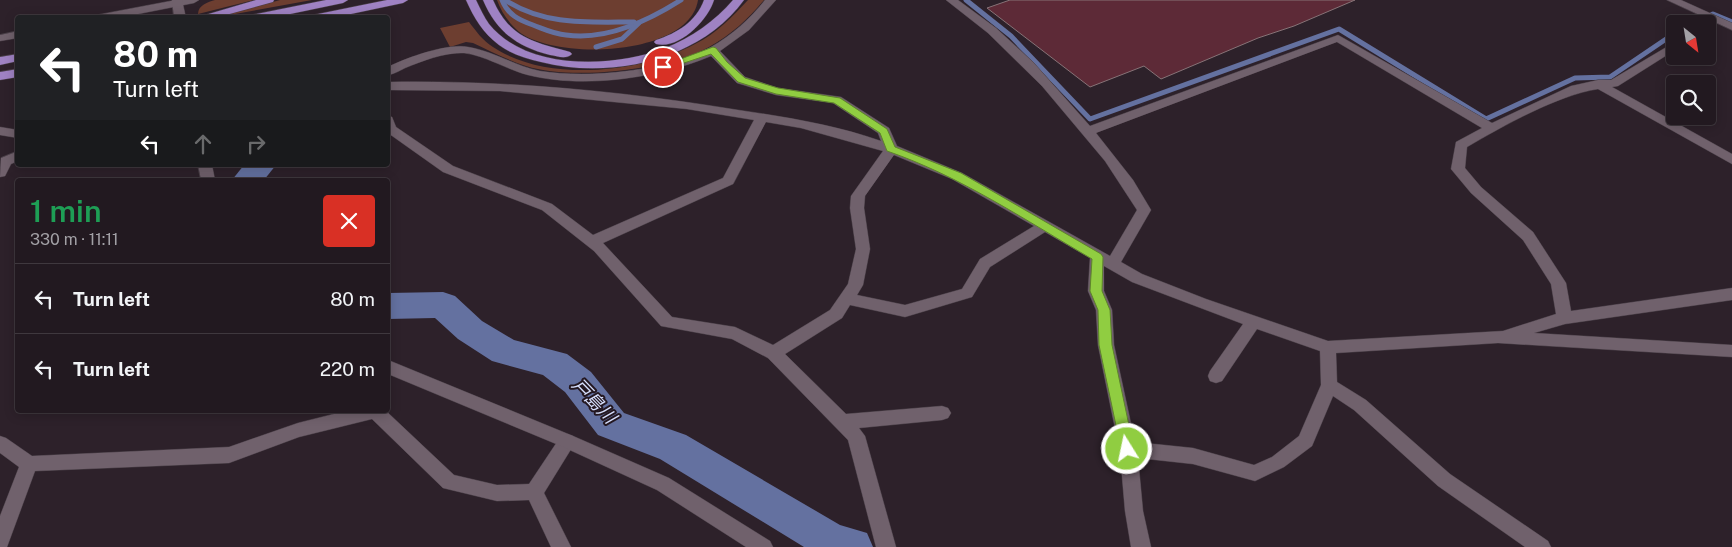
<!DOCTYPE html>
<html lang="en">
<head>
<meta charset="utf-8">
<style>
  :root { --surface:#221920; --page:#2e262d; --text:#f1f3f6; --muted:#a2a0a5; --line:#3f383e }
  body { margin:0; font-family:"Public Sans","Noto Sans JP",sans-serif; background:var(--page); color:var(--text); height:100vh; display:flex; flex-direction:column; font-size:19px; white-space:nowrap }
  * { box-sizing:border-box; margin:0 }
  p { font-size:16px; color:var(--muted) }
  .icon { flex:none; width:28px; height:28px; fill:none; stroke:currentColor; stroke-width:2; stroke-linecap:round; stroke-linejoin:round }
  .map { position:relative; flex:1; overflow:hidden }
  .side { position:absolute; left:15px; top:178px; width:375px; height:235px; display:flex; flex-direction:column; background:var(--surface); border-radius:5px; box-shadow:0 2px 12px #0003,0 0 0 1px var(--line) }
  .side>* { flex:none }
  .top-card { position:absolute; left:15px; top:15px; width:375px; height:152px; border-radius:5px; box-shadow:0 2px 12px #0003,0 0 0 1px var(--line); background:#202124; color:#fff; overflow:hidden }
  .needle { width:32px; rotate:150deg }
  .fabs { position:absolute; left:1666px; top:15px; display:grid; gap:10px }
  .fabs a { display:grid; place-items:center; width:50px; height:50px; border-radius:5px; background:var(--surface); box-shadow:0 2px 12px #0003,0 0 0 1px var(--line); font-size:25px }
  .pin { position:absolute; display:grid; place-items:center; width:42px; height:42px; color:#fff; margin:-21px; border:2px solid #fff; border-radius:50%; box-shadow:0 1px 5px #0007 }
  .me { position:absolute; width:55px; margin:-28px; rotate:350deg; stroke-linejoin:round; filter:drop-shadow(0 0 4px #0008) }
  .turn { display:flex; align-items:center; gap:18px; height:105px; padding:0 15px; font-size:22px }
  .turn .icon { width:65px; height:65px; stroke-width:2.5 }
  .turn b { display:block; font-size:35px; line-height:42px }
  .lanes { display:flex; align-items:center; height:48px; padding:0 15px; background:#0003; justify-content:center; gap:25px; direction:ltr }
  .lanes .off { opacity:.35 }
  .round { display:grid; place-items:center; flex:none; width:52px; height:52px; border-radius:5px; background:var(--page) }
  .head { display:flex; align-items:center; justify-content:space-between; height:85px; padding:0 15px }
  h1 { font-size:30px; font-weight:600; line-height:38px; color:#1e9e55 }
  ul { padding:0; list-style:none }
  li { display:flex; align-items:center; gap:15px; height:70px; padding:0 15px; border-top:1px solid var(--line) }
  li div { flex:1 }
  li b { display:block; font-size:19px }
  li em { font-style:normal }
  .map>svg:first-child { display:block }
  .green { fill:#6d3e30 }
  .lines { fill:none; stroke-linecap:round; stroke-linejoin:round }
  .stream { stroke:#6471a0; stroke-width:5 }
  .river { fill:#6471a0; fill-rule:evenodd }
  .building { fill:#5d2a37; stroke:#877377 }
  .street-casing { stroke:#493f47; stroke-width:1 }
  .secondary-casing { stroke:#493f47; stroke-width:1 }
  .highway-casing { stroke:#493f47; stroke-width:1 }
  .street { fill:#70616c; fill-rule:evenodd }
  .secondary { fill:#70616c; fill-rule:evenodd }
  .highway { fill:#9f82c3; fill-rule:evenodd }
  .route { fill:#90cd41; stroke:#5e852a }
  .labels { text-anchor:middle; stroke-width:4; stroke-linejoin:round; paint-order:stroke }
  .water-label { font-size:18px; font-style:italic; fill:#d7e0fe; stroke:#231720 }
</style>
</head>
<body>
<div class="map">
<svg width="1732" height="547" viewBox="0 0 1732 547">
  <rect width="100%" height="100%" fill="#2d212a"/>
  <!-- green -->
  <g class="green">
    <path d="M215 0H254L198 14C198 5 208 2 215 0Z"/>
    <polygon points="280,0 312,0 218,17 222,16"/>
    <path d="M497 0H698C689 57 554 61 518 31 509 23 501 12 497 0Z"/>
    <path d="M748 0H764C748 19 731 35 709 47 666 70 573 81 526 66 508 60 490 51 473 43L466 42 450 47 440 28 469 22C476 31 483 41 493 47 547 83 640 73 695 44 717 33 732 17 748 0Z"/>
  </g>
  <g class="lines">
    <!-- stream -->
    <g class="stream">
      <path d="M502 0C508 15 519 20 533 25 544 29 554 34 566 35 607 41 648 21 681 0"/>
      <path d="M505 0C545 26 589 22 634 22"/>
      <polyline points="966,0 1011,36 1090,119 1339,29 1486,119 1575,78 1610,77 1675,33"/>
      <polyline points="1693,24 1713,14 1732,22"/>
      <polyline points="596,47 622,39 639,23"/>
    </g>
    <!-- river -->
    <g class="river">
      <polygon points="244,165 276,165 264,180 232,180"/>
      <polygon points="443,292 455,296 482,321 514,340 567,354 591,372 624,413 686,435 840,525 867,533 873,547 804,547 660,459 598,435 565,392 543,375 492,361 458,339 435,318 388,319 388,293"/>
    </g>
  </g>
  <!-- building -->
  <polygon class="building" points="1010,0 1355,0 1294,26 1258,38 1161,79 1144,66 1090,87 987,8"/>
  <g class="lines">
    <defs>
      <g id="street">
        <polygon points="176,0 199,0 194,3 118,18 92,18 97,15"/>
        <path d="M765 0H776L749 30 720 51 745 77 778 88 841 97 889 128 897 146 962 173 1110 256 1137 210 1105 161 1042 86 988 33 946 0H958L996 28 1033 62 1090 126 1338 35 1492 123 1571 86 1598 80H1611L1675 42V50L1618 86 1612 87 1732 154V164L1598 89C1558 95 1503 126 1467 147L1465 168 1481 187 1533 232 1566 283 1571 311 1732 288V300L1565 324 1534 333 1732 345V357L1498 343 1336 353 1337 382 1366 400 1450 474 1548 541 1551 547H1525L1438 486 1354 410 1333 396 1312 446 1284 467 1255 481 1193 464 1138 458 1143 511 1151 547H1131L1125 511 1120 453 1098 345 1096 310 1088 291 1090 258 1045 232 990 267 972 297 905 317 850 305 842 318 785 354 846 414 942 406 948 408 951 413 948 418 942 420 859 428 865 436 896 547H876L848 440 768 358 732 339 661 326 594 251 542 210 443 172 388 133V116L392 117 396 127 453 166 552 204 593 235 723 178 754 120 687 109 500 91 388 90V82C504 80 622 91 738 110 786 117 835 125 881 141L878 133 833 103 776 95 737 83 711 56C659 78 584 89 528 75 508 70 484 55 464 53 445 52 422 61 405 68 399 71 394 74 388 75V67C406 58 447 43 468 47 493 51 515 66 540 71 590 79 666 71 711 47 732 35 750 19 765 0ZM1337 42 1482 128 1456 142 1451 169 1471 193 1523 240 1551 284 1556 314 1503 331 1328 341 1206 299 1142 274 1121 262 1151 210 1133 180 1096 133ZM766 122 801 128 883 151 851 196 850 208 856 249 848 284 830 310 773 345 735 327 672 317 603 243 733 184ZM894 155 952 179 1034 226 980 259 962 289 905 305 857 295 863 285 870 249 864 208 865 196ZM1104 266 1132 282 1243 324 1210 371 1208 376 1210 381 1216 383 1222 381 1257 329 1320 351 1321 385 1299 436 1272 457 1254 465 1193 448 1135 442 1114 345 1112 310 1104 291Z"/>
        <polygon points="1716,17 1722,20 1712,27 1708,28 1708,24 1703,24"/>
        <polygon points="18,31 18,38 0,41 0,35"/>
        <polygon points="0,127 18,130 18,138 0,135"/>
        <polygon points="18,151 18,161 11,164 5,176 0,177 1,158"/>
        <polygon points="350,410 385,410 454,475 497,485 529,484 561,436 567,434 573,436 576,441 573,446 544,493 571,547 551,547 529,500 497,501 443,488 372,419 299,437 229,463 35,471 7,547 0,547 0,516 19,467 0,453 0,436 6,438 32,456 229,447 298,423"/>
      </g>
      <g id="secondary">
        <polygon points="172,0 182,0 186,18 174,18"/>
        <polygon points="1667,0 1681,0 1732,23 1732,30"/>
        <polygon points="198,165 212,165 215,180 201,180"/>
        <polygon points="388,360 573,436 669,478 770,541 773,547 746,547 657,490 561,446 388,374"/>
      </g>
      <g id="highway">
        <polygon points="256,0 274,0 273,2 215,18 195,18"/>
        <polygon points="326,0 348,0 343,3 271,18 246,18 251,15"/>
        <polygon points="387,0 408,0 403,3 332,18 308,18 313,15"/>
        <path d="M466 0H476C480 8 484 17 489 24 527 71 614 68 665 48 691 38 715 21 733 0H744C701 60 610 80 541 62 527 59 511 54 499 45 483 33 474 18 466 0Z"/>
        <path d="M483 0H493C510 38 533 42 570 52L572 54C566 60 557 56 550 55 517 47 496 31 483 0Z"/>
        <path d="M704 0H714C708 20 679 50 656 44L654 42 656 40C677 33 696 22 704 0Z"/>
        <polygon points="18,54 18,61 0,65 0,57"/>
        <polygon points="18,69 18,77 0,80 0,72"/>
      </g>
    </defs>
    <!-- street casing -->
    <use href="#street" class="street-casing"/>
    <!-- secondary casing -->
    <use href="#secondary" class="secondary-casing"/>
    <!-- highway casing -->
    <use href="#highway" class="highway-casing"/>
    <!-- street -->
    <use href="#street" class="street"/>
    <!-- secondary -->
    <use href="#secondary" class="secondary"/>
    <!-- highway -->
    <use href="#highway" class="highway"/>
  </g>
  <!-- route -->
  <path class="route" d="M713 47 716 48 727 62 745 78 778 88 840 98 887 129 895 147 961 173 1101 254 1103 257 1102 291 1110 310 1112 345 1134 449 1132 453 1127 455 1123 453 1121 449 1099 345 1098 310 1090 291 1092 259C1025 220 960 176 887 151L880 133 834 103 776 94 738 82 711 54 666 69H660L659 67Z"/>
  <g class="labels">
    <!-- water labels -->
    <g class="water-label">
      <text transform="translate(594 401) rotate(46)" y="6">戸島川</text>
    </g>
  </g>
</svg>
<div class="fabs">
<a><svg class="needle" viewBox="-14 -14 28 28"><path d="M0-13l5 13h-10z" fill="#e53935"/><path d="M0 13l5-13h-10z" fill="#a2a0a5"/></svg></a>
<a><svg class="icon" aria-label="search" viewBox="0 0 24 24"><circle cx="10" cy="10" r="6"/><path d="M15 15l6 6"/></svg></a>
</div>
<div class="pin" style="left:663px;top:67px;background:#d93025"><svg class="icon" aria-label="arrive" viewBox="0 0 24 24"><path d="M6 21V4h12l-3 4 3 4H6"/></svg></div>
<svg class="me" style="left:1127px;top:449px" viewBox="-20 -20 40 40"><circle r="17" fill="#90cd41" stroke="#fff" stroke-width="3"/><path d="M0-11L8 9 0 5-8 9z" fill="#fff"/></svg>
<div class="top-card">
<div class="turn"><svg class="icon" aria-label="left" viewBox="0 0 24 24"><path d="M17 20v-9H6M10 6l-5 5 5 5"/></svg><div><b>80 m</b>Turn left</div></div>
<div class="lanes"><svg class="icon" aria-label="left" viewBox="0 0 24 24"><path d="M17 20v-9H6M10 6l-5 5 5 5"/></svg><svg class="icon off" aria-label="ahead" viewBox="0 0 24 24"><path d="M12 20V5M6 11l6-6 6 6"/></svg><svg class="icon off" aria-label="right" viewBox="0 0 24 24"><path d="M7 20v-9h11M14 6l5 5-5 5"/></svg></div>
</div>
<section class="side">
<div class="head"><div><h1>1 min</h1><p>330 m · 11:11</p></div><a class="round" style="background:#d93025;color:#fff"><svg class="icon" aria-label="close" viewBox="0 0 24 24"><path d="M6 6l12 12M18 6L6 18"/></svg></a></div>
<ul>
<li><svg class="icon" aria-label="left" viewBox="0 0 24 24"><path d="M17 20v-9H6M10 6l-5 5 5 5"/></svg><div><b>Turn left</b></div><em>80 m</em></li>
<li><svg class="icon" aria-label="left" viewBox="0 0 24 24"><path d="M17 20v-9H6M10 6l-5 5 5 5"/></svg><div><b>Turn left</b></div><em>220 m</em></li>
</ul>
</section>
</div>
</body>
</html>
